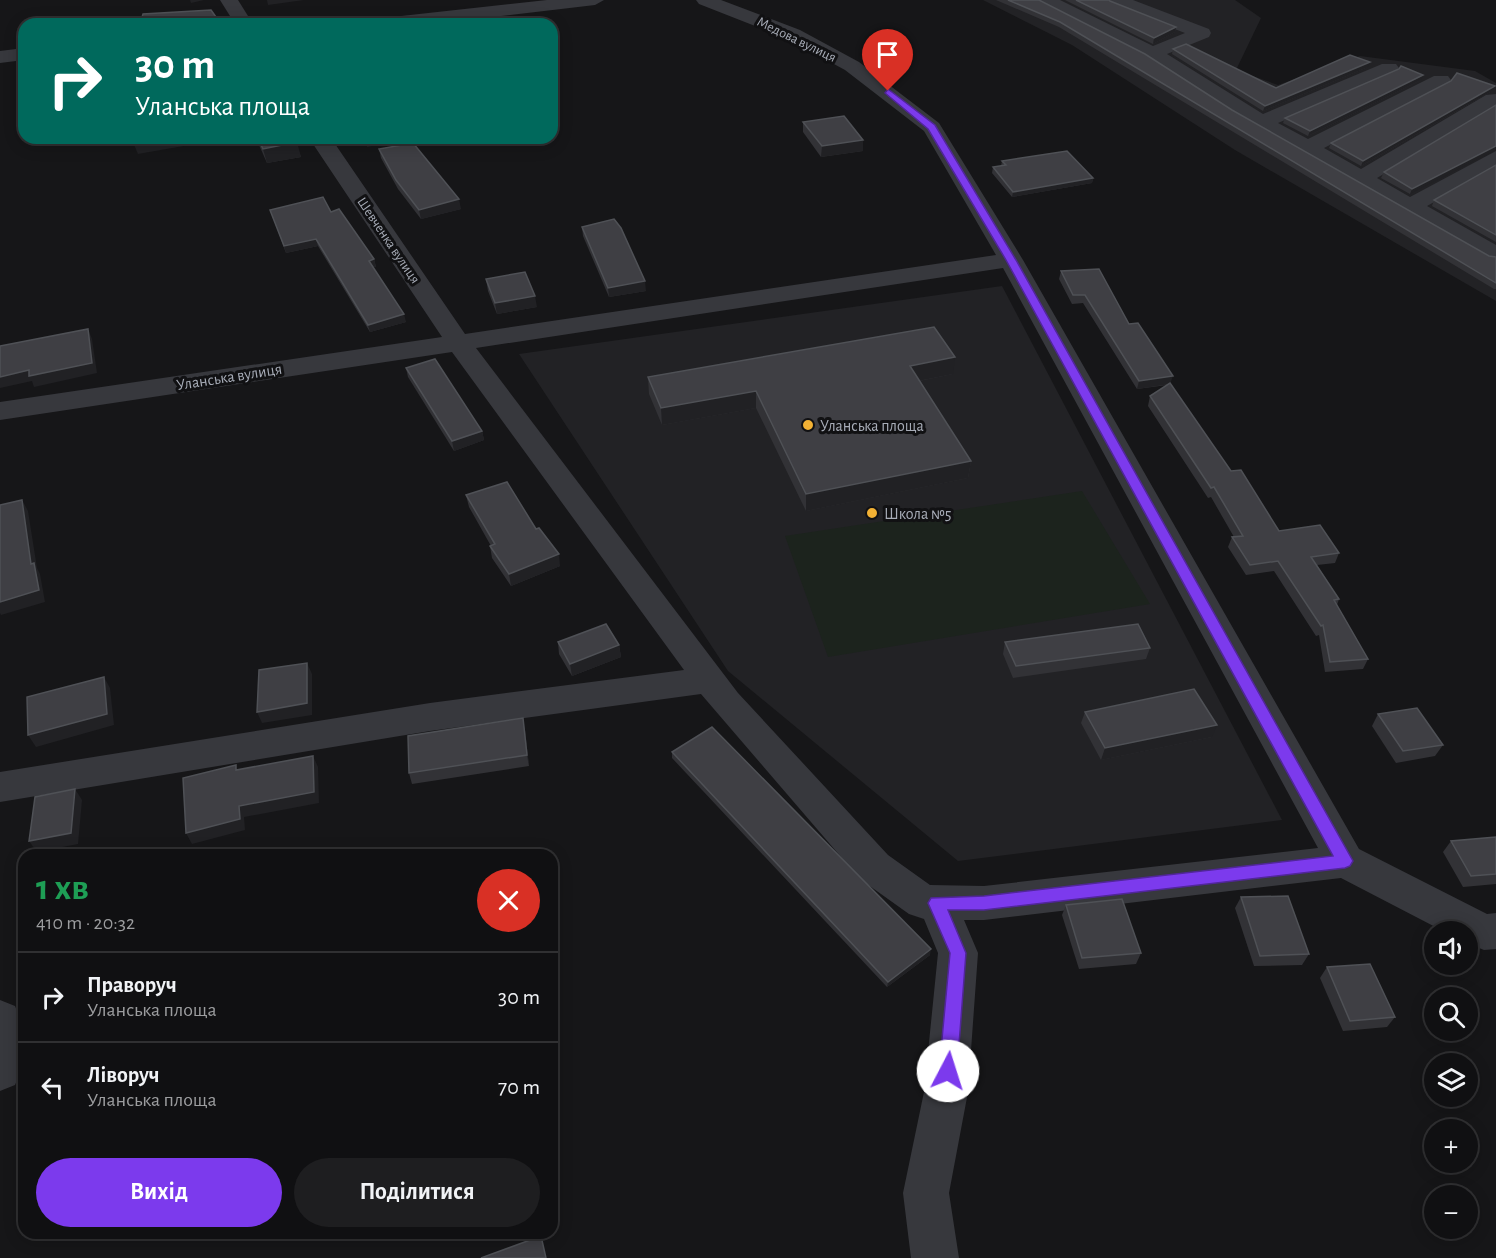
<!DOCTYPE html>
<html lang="uk">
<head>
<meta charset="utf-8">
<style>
  :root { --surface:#101012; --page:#1e1e20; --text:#f1f3f6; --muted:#9c9d9f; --line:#303032; --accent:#7c3aed }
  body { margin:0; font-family:"Alegreya Sans",sans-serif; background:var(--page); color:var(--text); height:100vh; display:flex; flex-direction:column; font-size:22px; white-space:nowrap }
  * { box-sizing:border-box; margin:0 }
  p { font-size:20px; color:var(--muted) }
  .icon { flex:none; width:33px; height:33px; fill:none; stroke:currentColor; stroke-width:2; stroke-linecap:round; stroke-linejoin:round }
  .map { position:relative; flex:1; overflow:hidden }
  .side { position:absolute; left:18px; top:849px; width:540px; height:390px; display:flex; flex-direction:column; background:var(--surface); border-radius:18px; box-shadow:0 3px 15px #0003,0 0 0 2px var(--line) }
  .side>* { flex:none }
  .hud { position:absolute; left:18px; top:18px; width:540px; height:126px; border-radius:18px; box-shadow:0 3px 15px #0003,0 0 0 2px var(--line); background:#00695c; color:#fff; overflow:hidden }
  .tools { position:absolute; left:1424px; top:921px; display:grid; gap:12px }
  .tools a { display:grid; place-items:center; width:54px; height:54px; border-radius:50%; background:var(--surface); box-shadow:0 3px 15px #0003,0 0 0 2px var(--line); font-size:30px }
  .pin { position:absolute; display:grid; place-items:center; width:51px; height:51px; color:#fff; margin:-62px -26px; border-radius:50% 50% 50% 0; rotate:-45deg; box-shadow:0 0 6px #0007 }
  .pin .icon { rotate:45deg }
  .me { position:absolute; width:66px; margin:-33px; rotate:5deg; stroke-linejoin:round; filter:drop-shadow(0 0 4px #0008) }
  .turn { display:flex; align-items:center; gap:21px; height:126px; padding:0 18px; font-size:27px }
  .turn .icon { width:78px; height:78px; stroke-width:2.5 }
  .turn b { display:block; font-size:42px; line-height:51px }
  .round { display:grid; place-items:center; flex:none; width:63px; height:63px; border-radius:32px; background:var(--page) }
  .headline { display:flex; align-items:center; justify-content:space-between; height:102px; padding:0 18px }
  h1 { font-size:36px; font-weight:700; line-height:45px; color:#1e9e55 }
  .primary-button { display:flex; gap:12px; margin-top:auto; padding:12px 18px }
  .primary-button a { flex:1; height:69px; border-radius:36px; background:var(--accent); color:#fff; font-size:24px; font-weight:700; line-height:69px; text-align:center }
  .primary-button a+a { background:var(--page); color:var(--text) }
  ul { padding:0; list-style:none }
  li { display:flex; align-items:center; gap:18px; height:90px; padding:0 18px; border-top:2px solid var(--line) }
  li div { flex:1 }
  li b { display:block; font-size:22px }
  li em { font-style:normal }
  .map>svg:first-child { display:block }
  .built { fill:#222225 }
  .green { fill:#1c231d }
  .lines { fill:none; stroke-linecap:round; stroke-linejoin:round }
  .minor { fill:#37383d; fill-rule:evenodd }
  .wall { fill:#323236 }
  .shaded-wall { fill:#212124 }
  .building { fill:#3f3f44; stroke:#4f5156; stroke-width:1.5 }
  .route { fill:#7c3aed; stroke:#51269a; stroke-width:1.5 }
  .poi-dot { fill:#f2b134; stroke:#111113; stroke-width:2 }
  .labels { text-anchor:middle; stroke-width:6; stroke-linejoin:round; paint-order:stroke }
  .far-street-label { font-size:14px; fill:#a8adb8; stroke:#111113 }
  .street-label { font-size:16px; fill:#a8adb8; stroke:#111113 }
  .poi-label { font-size:16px; fill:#a8adb8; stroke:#111113; text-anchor:start }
</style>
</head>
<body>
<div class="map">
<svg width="1496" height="1258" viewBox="0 0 1496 1258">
  <rect width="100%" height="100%" fill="#161618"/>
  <!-- built -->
  <g class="built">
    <polygon points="983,0 1235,0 1261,18 1236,70 1278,85 1360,56 1475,71 1496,83 1496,301 1235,150 1072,45"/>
    <polygon points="1002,286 1282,820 958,861 728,671 519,354"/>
  </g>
  <!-- green -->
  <polygon class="green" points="1082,491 1150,604 828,657 785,536"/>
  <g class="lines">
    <!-- minor -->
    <g class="minor">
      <polygon points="220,0 238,0 253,24 235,24"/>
      <polygon points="547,0 604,0 595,5 432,24 374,24 383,18"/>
      <path d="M696 0H721L800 30 859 62 939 123 1023 260 1359 849 1487 914 1496 913V949L1484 950 1467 943V932H1445L1341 878 984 920H964L978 953 968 1092 949 1193 959 1258H911L903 1193 924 1092 938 953 924 919 909 914 860 879 701 694 430 731 0 802V772L430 703 684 670 452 352 0 420V402L442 337 309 138H331L465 334 996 255 924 131 845 70 786 38 699 4ZM1003 268 1318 848 984 886 930 885 888 855 738 693 476 348Z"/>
      <polygon points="1037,0 1060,0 1153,46 1185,33 1110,4 1107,0 1133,0 1209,29 1211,33 1209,37 1167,54 1263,114 1382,64 1396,64 1399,68 1396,72 1278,123 1308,139 1434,76 1448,76 1451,80 1448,84 1324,148 1361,169 1486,95 1496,94 1496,106 1377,178 1410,197 1496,151 1496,167 1427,206 1496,245 1496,262 1487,260 1232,113 1145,57 1040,4"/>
      <polygon points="24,48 24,60 0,63 0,51"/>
      <path d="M0 1000 15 1006C27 1033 27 1058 15 1085L0 1091Z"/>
    </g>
  </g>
  <!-- wall -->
  <g class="wall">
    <polygon points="996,0 1039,0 1489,256 1496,257 1496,289 1494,289 1059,27"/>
    <polygon points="1065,0 1109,0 1110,1 1176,27 1175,32 1153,44"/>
    <polygon points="1173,49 1276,88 1368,67 1263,111 1172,54"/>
    <polygon points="1421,80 1308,136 1283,123 1285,118"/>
    <polygon points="1492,91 1361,166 1329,148 1331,143"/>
    <polygon points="1496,105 1410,194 1381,178 1384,172"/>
    <polygon points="803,122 863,151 821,157 803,132"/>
    <polygon points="256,138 294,138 301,157 267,163"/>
    <polygon points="379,149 461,209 421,219 398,189 381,158"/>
    <polygon points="1002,161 1093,178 1092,183 1012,197 992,173 993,167 1001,166"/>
    <polygon points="1496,165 1496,242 1432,206 1434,200"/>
    <polygon points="270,210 331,212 374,259 376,267 373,267 406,322 370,332 318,246 286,253"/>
    <polygon points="582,227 646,291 609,297 583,236"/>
    <polygon points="1061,271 1129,324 1231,471 1279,531 1339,553 1335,563 1317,565 1339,599 1337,605 1368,659 1363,669 1325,672 1319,635 1316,636 1274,571 1246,575 1228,547 1232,537 1234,537 1211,497 1208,498 1148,406 1150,396 1167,385 1137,389 1083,303 1072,304 1059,279"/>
    <polygon points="486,279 537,307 497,314 488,291"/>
    <polygon points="406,368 482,431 484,440 454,451 408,377"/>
    <polygon points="953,374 919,381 971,461 968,478 806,511 756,408 662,425 649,394 648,377"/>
    <polygon points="466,495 536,529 560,566 511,586 492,558 490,546 491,546 469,507"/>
    <polygon points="558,642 619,645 621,657 572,676 559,654"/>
    <polygon points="1005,642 1150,648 1146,659 1013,678 1003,654"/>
    <polygon points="1085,712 1212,737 1101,760 1081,723"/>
    <polygon points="1378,714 1443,745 1435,756 1396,763 1372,726"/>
    <polygon points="525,730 529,766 412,784 409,773"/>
    <polygon points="672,752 930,955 887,987 672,758"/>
    <polygon points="1496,837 1496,884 1463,887 1443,852 1451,841"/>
    <polygon points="1241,897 1309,954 1302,965 1254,966 1235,908"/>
    <polygon points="1066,905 1141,953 1136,964 1079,969 1062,915"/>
    <polygon points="1327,967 1395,1017 1387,1027 1343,1031 1320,978"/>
  </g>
  <!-- shaded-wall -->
  <g class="shaded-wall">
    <polygon points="190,0 204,0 191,3"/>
    <polygon points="267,0 304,0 268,5"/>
    <polygon points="1176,27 1175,32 1153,44 1154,38"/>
    <polygon points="1370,62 1368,67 1263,111 1265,106"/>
    <polygon points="1423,75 1421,80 1308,136 1310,131"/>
    <polygon points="1495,86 1492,91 1361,166 1363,161"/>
    <polygon points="143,138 229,138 138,154 132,140"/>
    <polygon points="383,138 393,138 394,141 367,147 366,142"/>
    <polygon points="863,140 863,151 821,157 822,146"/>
    <polygon points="297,142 301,157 267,163 263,149"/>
    <polygon points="1496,146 1496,150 1410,194 1412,189"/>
    <polygon points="1093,178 1092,183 1012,197 1013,192"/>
    <polygon points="459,199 461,209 421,219 419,210"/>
    <polygon points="316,239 318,246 286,253 284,246"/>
    <polygon points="374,259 376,267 371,268 369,261"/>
    <polygon points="645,281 646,291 609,297 608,288"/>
    <polygon points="535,296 537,307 497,314 495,303"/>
    <polygon points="404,314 406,322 370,332 368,325"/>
    <polygon points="88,329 92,339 97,373 34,387 32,381 0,388 0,377"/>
    <polygon points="955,357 953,374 908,383 910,366"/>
    <polygon points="1173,376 1170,384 1137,389 1139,381"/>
    <polygon points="756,391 756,408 662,425 661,408"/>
    <polygon points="482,431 484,440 454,451 452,441"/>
    <polygon points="971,461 968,478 806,511 806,494"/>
    <polygon points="22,500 28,511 37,568 40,574 45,602 1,615 0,613 0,602 31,564"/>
    <polygon points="559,554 560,566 511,586 509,574"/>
    <polygon points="619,645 621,657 572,676 570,664"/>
    <polygon points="307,663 312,674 312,715 262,723 257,712"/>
    <polygon points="104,677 110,688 114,725 36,747 28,735"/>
    <polygon points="523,718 525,730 529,766 527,755"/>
    <polygon points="1217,725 1212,737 1101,760 1105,748"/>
    <polygon points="313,756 318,767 319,803 244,817 245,830 192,844 186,833 239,806"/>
    <polygon points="75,789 82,800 78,844 37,852 29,841"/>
    <polygon points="931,949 930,955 887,987 888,982"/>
  </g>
  <!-- building -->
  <g class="building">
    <polygon points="1008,0 1039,0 1145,54 1232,110 1489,256 1496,257 1496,283 1060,22"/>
    <polygon points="1076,0 1109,0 1110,1 1176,27 1154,38"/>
    <polygon points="211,10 221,24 140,24 143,14"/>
    <polygon points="1186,44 1276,88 1350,55 1370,62 1265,106 1173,49"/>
    <polygon points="1401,66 1423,75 1310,131 1285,118 1399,69"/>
    <polygon points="1457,73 1495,86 1363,161 1331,143 1451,81"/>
    <polygon points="1496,105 1496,146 1412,189 1384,172"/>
    <polygon points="844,116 863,140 822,146 803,122"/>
    <polygon points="258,138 294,138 297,142 263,149"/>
    <polygon points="364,138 383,138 366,142"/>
    <polygon points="413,143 459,199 419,210 396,180 379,149"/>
    <polygon points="1067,151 1093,178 1013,192 993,167 1006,165 1002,161"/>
    <polygon points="1496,165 1496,235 1434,200"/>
    <polygon points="323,197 331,212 339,209 374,259 369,261 404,314 368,325 316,239 284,246 270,210"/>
    <polygon points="614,219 621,228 645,281 608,288 582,227"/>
    <polygon points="1099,269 1129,324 1138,323 1173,376 1139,381 1085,295 1073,295 1061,271"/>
    <polygon points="525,272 535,296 495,303 486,279"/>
    <polygon points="934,327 955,357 910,366 971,461 806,494 756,391 661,408 648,377"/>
    <polygon points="88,329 92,363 29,376 29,370 0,377 0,346"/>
    <polygon points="435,359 482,431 452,441 406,368"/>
    <polygon points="1170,383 1231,471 1241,470 1279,531 1320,525 1339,553 1311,557 1339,599 1334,600 1368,659 1330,662 1323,625 1321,626 1278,561 1250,565 1232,537 1243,536 1214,487 1211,488 1150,396"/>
    <polygon points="507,482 536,529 539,528 559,554 509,574 490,546 495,544 466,495"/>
    <polygon points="22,500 31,564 34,563 39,590 0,602 0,505"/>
    <polygon points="606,624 619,645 570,664 558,642"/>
    <polygon points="1138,624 1150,648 1016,666 1005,642"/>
    <polygon points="307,663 307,703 257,712 259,670"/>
    <polygon points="104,677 107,714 28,735 27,697"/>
    <polygon points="1194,689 1217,725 1105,748 1085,712"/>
    <polygon points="1417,708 1443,745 1403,751 1378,714"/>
    <polygon points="523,718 527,755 409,773 408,736"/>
    <polygon points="712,727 931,949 888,982 672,752"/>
    <polygon points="313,756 314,792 239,806 240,819 186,833 183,778 236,765 236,770"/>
    <polygon points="75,789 71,833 29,841 35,797"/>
    <polygon points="1496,837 1496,874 1471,876 1451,841"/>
    <polygon points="1288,896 1309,954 1260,956 1241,897"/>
    <polygon points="1122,899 1141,953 1082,958 1066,905"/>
    <polygon points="1370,964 1395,1017 1350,1021 1327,967"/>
    <polygon points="541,1236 546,1258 481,1258"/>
  </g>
  <!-- route -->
  <polygon class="route" points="888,89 935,125 1016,260 1353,861 1350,866 1345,868 984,910 948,910 966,953 957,1071 954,1077 948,1079 941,1077 939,1071 950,953 928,903 931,898 984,896 1333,856 1006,260 928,129 885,93"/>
  <!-- markers -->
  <g class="poi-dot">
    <circle cx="808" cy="425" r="6"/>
    <circle cx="872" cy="513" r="6"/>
  </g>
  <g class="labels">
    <!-- far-street labels -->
    <g class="far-street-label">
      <text transform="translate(797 39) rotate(26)" y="5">Медова вулиця</text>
      <text transform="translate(389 240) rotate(56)" y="5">Шевченка вулиця</text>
    </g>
    <!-- street labels -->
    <g class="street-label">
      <text transform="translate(229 376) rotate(-9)" y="6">Уланська вулиця</text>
    </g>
    <!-- poi labels -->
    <g class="poi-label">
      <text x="820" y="431">Уланська площа</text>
      <text x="884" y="519">Школа №5</text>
    </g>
  </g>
</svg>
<div class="tools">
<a><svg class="icon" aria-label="sound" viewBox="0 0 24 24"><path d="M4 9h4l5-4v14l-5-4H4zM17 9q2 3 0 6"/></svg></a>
<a><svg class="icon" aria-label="search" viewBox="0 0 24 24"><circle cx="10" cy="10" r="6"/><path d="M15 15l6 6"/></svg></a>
<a><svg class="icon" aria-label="layers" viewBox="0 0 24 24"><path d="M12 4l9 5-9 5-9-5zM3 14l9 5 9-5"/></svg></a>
<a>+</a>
<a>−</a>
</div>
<div class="pin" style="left:888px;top:91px;background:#d93025"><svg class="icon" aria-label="arrive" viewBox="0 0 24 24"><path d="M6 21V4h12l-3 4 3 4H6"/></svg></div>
<svg class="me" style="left:948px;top:1071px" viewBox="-20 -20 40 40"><circle r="19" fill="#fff"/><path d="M0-13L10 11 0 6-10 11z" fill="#7c3aed"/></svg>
<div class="hud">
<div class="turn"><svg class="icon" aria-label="right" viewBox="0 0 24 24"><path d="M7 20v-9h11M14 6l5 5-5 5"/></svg><div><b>30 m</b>Уланська площа</div></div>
</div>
<section class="side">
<div class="headline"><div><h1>1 хв</h1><p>410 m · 20:32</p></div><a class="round" style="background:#d93025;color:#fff"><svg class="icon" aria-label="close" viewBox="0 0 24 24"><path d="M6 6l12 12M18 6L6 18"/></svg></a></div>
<ul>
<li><svg class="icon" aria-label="right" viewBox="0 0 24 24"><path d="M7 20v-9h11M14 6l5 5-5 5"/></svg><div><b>Праворуч</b><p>Уланська площа</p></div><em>30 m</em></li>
<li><svg class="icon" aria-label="left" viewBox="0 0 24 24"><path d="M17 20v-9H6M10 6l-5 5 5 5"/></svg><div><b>Ліворуч</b><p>Уланська площа</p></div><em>70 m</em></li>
</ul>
<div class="primary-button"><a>Вихід</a><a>Поділитися</a></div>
</section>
</div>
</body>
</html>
